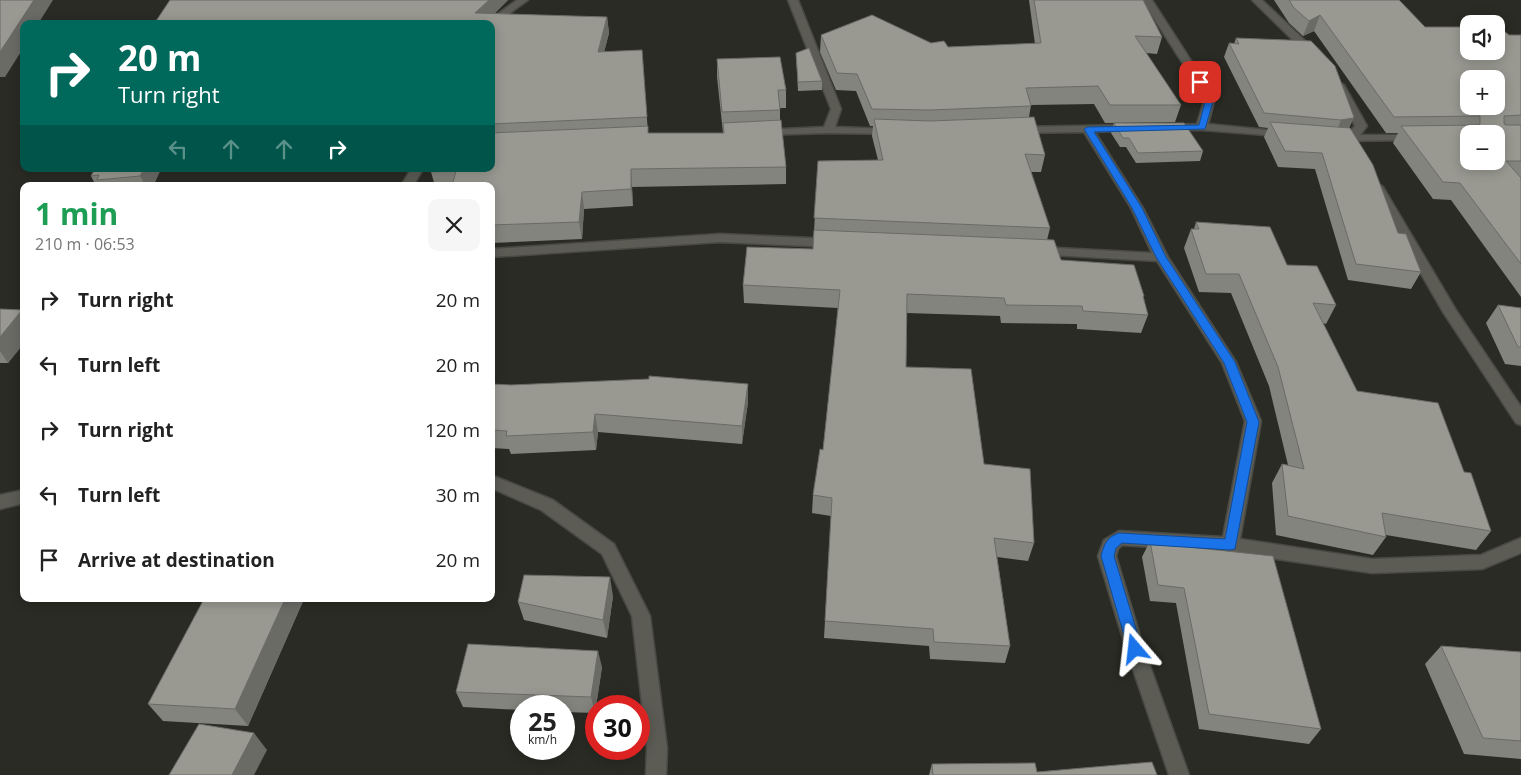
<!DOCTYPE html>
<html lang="en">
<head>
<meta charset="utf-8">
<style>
  :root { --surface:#fff; --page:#f6f6f6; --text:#222; --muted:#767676 }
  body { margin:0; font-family:"Open Sans",sans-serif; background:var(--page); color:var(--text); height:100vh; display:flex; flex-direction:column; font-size:19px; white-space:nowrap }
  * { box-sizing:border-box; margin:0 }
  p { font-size:16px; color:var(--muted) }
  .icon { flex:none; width:28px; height:28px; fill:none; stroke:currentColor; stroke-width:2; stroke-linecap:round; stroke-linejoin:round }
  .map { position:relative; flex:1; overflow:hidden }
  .drawer { position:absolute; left:20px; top:182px; width:475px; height:420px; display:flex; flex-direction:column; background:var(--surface); border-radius:10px; box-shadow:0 2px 12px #0003 }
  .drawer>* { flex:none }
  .guide { position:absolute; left:20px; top:20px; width:475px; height:152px; border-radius:10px; box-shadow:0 2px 12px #0003; background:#00695c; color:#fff; overflow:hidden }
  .buttons { position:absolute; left:1460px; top:15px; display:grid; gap:10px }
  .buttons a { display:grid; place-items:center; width:45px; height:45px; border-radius:10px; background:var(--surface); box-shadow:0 2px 12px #0003; font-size:25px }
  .speed { position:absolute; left:510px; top:695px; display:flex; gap:10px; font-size:25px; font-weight:700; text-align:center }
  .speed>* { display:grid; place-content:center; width:65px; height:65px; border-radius:50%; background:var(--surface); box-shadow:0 2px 12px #0003; line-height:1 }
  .speed small { font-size:12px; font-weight:400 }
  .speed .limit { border:8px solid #d22; background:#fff; color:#111 }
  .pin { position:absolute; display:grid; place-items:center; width:42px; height:42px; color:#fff; margin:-21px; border-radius:10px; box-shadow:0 2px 8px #0006 }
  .me { position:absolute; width:55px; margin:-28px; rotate:343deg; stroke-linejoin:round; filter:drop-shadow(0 0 4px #0008) }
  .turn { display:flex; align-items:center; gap:18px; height:105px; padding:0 15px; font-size:22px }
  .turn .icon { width:65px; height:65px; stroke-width:2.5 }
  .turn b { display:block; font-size:35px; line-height:42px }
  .lanes { display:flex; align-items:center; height:48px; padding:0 15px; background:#0003; justify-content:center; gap:25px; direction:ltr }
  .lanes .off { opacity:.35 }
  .round { display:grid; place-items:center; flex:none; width:52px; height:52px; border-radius:10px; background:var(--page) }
  .head { display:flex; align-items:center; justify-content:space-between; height:85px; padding:0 15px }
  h1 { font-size:30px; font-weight:700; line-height:38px; color:#1e9e55 }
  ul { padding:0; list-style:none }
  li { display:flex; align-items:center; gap:15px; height:65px; padding:0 15px }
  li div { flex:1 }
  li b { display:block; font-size:19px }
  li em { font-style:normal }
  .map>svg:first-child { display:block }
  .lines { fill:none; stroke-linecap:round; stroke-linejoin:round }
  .street-casing { stroke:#494944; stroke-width:3 }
  .street { fill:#5c5c55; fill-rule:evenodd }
  .wall { fill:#84847e }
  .shaded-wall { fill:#6b6b66 }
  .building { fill:#999992; stroke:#6b6b66; fill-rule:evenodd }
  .route { fill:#1a73e8; stroke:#114b97 }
</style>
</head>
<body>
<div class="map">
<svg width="1521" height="775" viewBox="0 0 1521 775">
  <rect width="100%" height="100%" fill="#2b2b25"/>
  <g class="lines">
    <defs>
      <g id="street">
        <polygon points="517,0 528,0 492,26 491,24 484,24"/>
        <polygon points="788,0 798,0 841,109 835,127 892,129 898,132 896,134 828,133 758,135 756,133 762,130 824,127 831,109"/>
        <polygon points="1142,0 1152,0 1215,98 1208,124 1286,132 1292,135 1290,137 1202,130 1163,130 1161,128 1167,125 1197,124 1205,98"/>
        <polygon points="1252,0 1262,0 1319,54 1319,58 1311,58"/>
        <polygon points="1339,82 1344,85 1367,126 1360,135 1414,135 1418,136 1420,138 1418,140 1333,141 1331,139 1333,137 1347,134 1355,126 1334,85"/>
        <polygon points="1132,125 1138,128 1136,130 1095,132 1143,208 1168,257 1236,362 1261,421 1240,539 1372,559 1481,555 1521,538 1521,553 1482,569 1372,573 1230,552 1122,545 1118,549 1116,556 1144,649 1189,775 1169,775 1126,649 1098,556 1104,540 1119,531 1223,537 1245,421 1222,363 1157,261 1034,254 1033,251 1039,247 1152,253 1131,208 1084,132 1017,133 1011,130 1017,127"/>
        <polygon points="411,169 423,169 413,186 401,186"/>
        <polygon points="1377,183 1383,187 1456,310 1521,407 1521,425 1516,423 1443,312 1371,187"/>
        <polygon points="720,234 832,239 838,243 832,247 720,242 491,257 491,249"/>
        <polygon points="491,475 553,500 614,544 650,616 667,748 666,775 646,775 647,748 632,616 602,554 541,510 491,488"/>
        <polygon points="24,490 24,503 0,509 0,495"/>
      </g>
    </defs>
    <!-- street casing -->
    <use href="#street" class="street-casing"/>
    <!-- street -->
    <use href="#street" class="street"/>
  </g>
  <!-- wall -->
  <g class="wall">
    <polygon points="170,0 508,0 494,14 607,17 609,33 604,52 642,50 648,133 723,133 717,77 717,59 786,90 786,108 780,108 780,120 786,167 786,184 632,187 633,206 584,209 582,239 491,243 491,186 435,186 431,172 491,169 491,24"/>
    <polygon points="1029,0 1143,0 1162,37 1157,54 1146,53 1181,105 1175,122 1105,123 1094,104 1031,105 1029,117 1045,155 1041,172 1031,172 1050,228 1047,240 1061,260 1144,296 1143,299 1148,315 1141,333 1077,329 1077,324 1001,323 1000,316 907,313 906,367 984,464 1034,543 1028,561 997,557 1010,646 1005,663 930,659 929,646 824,638 831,516 812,513 813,495 823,450 838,308 744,303 743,285 813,249 818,161 878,160 872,136 873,126 870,126 856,91 836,90 820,52 821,35 931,43 948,47 1035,44"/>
    <polygon points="1274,0 1399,0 1425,27 1509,35 1521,35 1521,297 1451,200 1433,199 1393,143 1398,133 1386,133 1314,31 1303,36 1289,23"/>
    <polygon points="1236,38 1354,117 1349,128 1398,233 1421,272 1411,289 1348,280 1315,169 1278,167 1264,137 1268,128 1259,127 1224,57 1229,43 1234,44"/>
    <polygon points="796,53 822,81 822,90 798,91"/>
    <polygon points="1114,123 1203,151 1200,161 1136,163 1126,147 1120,147 1111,133"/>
    <polygon points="95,169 161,169 153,186 96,186 91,176"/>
    <polygon points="1196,222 1287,265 1336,305 1326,324 1323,323 1357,391 1464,472 1491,531 1476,550 1386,535 1386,537 1373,555 1276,535 1272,483 1282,464 1288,465 1269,386 1231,293 1199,292 1184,248 1191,229 1194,229"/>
    <polygon points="1498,305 1521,308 1521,366 1505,364 1486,323"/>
    <polygon points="0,309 22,310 24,312 24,343 8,363 0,363"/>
    <polygon points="491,384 748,402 742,444 598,432 596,450 511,454 509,449 491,448"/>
    <polygon points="1150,541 1189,547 1321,729 1309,744 1199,729 1176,603 1150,601 1142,557"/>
    <polygon points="613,596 607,638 524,620 518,602"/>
    <polygon points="204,599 304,599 248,726 163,721 148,704"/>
    <polygon points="1441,646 1521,652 1521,759 1464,754 1425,664"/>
    <polygon points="602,667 595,713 564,712 564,706 521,706 521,710 463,707 456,692"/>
    <polygon points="932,764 1037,772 1157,775 929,775"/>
  </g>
  <!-- shaded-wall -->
  <g class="shaded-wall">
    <polygon points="34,0 53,0 38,24 24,24 24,47 5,77 0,77 0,52"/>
    <polygon points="489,0 508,0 483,24 475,13"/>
    <polygon points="1320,15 1314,31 1303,36 1309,21"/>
    <polygon points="607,17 609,33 600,68 598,52"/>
    <polygon points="1354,117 1347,131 1335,134 1341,120"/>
    <polygon points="144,169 161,169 153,186 146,186 140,176"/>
    <polygon points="631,169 632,187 633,206 631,189"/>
    <polygon points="582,192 584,209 582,239 579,222"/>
    <polygon points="22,310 24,312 24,343 8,363 0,351 0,337"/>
    <polygon points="748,384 748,402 742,444 742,426"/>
    <polygon points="595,414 598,432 596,450 593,432"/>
    <polygon points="610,577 613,596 607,638 603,620"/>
    <polygon points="285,599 304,599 248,726 235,709"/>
    <polygon points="598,651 602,667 595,713 591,697"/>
    <polygon points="254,733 267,750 254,775 232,775"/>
  </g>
  <!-- building -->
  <g class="building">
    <polygon points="0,0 34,0 0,52"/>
    <polygon points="170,0 489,0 475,13 607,17 598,52 642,50 647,117 491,124 491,24 154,24"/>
    <polygon points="1034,0 1143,0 1162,37 1135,36 1181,105 1110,105 1098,86 1026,88 1031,106 930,110 872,109 857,74 837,73 821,35 872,15 931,43 944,41 948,47 1041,43"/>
    <path d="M1289 0H1399L1425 27H1469V51H1496V27H1499L1509 35H1521V115L1504 116V124L1506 125H1521V161H1506L1521 178V264L1460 183 1443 182 1401 126 1478 125 1480 124V116L1394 117 1320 15 1309 21 1294 8ZM1469 79H1496V106H1469ZM1469 134H1496V161H1469Z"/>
    <polygon points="1236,38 1311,41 1335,66 1354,117 1353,118 1341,120 1264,113 1229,43 1239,44"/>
    <polygon points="809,48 822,81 798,82 796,53"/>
    <polygon points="780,57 786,90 778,90 780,110 722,112 717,59"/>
    <polygon points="1034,117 1045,155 1025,154 1050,228 814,218 818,161 883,160 874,119 930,121"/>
    <polygon points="781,120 786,167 631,169 631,189 582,192 579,222 491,225 491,186 452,186 456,171 431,172 432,169 491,169 491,133 648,126 648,133 724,133 723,123"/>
    <polygon points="1270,122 1350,128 1373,165 1398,233 1406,234 1421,272 1356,264 1322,153 1285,151"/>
    <polygon points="1114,123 1184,123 1203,151 1138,153 1129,138 1123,138"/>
    <polygon points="95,169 144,169 140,176 97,180 99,175 91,176"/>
    <polygon points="1196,222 1270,227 1287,265 1317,266 1336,305 1313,303 1357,391 1438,403 1464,472 1471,473 1491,531 1382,513 1386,537 1288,516 1282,464 1304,469 1278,367 1239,274 1206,274 1191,229 1199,229"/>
    <polygon points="814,230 1054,240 1061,260 1134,265 1144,296 1143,296 1148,315 1083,311 1082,306 1006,305 1004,298 907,294 906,367 971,369 984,464 1030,469 1034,543 994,538 1010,646 934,642 933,629 825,621 832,498 813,495 820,449 823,450 840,290 743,285 747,247 813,249"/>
    <polygon points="1498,305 1521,308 1521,347 1518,347"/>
    <polygon points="0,309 22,310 0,337"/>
    <polygon points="649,376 748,384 742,426 595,414 593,432 506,436 507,431 491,430 491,384 511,385 649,379"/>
    <polygon points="1150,541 1188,545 1189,547 1273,556 1321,729 1209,714 1184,588 1158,585"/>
    <polygon points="524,575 610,577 603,620 518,602"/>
    <polygon points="204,599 285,599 235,709 148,704"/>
    <polygon points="468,644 598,651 591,697 456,692"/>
    <polygon points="1441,646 1521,652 1521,741 1483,738"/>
    <polygon points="199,724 254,733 232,775 169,775"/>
    <polygon points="1152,762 1157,775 933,775 932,764 1035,763 1037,772"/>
  </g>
  <!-- route -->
  <path class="route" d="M1197 80H1202L1214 98 1205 129 1094 132 1142 208 1166 257 1235 362 1259 422 1235 549 1230 550 1122 543 1116 548 1114 556 1142 649 1140 654 1135 656 1130 654 1128 649 1101 556C1104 544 1107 537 1119 533L1225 539 1247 422 1224 363 1156 257 1132 208 1084 129 1088 127 1199 125 1206 98 1196 82Z"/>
</svg>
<div class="buttons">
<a><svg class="icon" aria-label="sound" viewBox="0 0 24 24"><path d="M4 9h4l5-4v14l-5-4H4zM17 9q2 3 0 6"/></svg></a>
<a>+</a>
<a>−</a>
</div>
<div class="speed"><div>25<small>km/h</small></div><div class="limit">30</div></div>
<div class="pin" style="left:1200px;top:82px;background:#d93025"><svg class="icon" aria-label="arrive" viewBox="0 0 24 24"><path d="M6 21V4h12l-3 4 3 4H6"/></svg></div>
<svg class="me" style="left:1135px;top:649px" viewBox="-20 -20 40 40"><path d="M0-17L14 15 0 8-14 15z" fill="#1a73e8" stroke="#fff" stroke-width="4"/></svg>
<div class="guide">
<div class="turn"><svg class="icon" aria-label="right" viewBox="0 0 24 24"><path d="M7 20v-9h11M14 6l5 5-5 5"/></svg><div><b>20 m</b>Turn right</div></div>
<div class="lanes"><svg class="icon off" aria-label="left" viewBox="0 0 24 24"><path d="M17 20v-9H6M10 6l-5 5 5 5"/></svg><svg class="icon off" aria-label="ahead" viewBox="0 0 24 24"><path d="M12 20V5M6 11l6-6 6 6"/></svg><svg class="icon off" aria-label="ahead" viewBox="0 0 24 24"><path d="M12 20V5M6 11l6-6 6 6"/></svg><svg class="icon" aria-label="right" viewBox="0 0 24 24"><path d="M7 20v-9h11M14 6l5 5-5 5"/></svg></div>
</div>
<section class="drawer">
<div class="head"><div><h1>1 min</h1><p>210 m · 06:53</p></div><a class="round"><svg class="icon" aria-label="close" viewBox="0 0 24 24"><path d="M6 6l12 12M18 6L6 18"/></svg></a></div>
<ul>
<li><svg class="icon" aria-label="right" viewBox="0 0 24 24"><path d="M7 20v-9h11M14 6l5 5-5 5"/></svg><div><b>Turn right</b></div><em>20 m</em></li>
<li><svg class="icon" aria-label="left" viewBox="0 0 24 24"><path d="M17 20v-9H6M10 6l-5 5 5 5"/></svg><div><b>Turn left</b></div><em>20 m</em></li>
<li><svg class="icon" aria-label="right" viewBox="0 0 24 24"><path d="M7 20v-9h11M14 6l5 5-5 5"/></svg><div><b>Turn right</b></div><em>120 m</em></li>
<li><svg class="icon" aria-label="left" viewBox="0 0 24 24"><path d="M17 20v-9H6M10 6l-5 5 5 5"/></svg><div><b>Turn left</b></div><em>30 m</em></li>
<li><svg class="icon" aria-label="arrive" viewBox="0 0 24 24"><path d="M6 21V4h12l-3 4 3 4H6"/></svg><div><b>Arrive at destination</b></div><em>20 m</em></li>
</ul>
</section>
</div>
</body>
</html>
